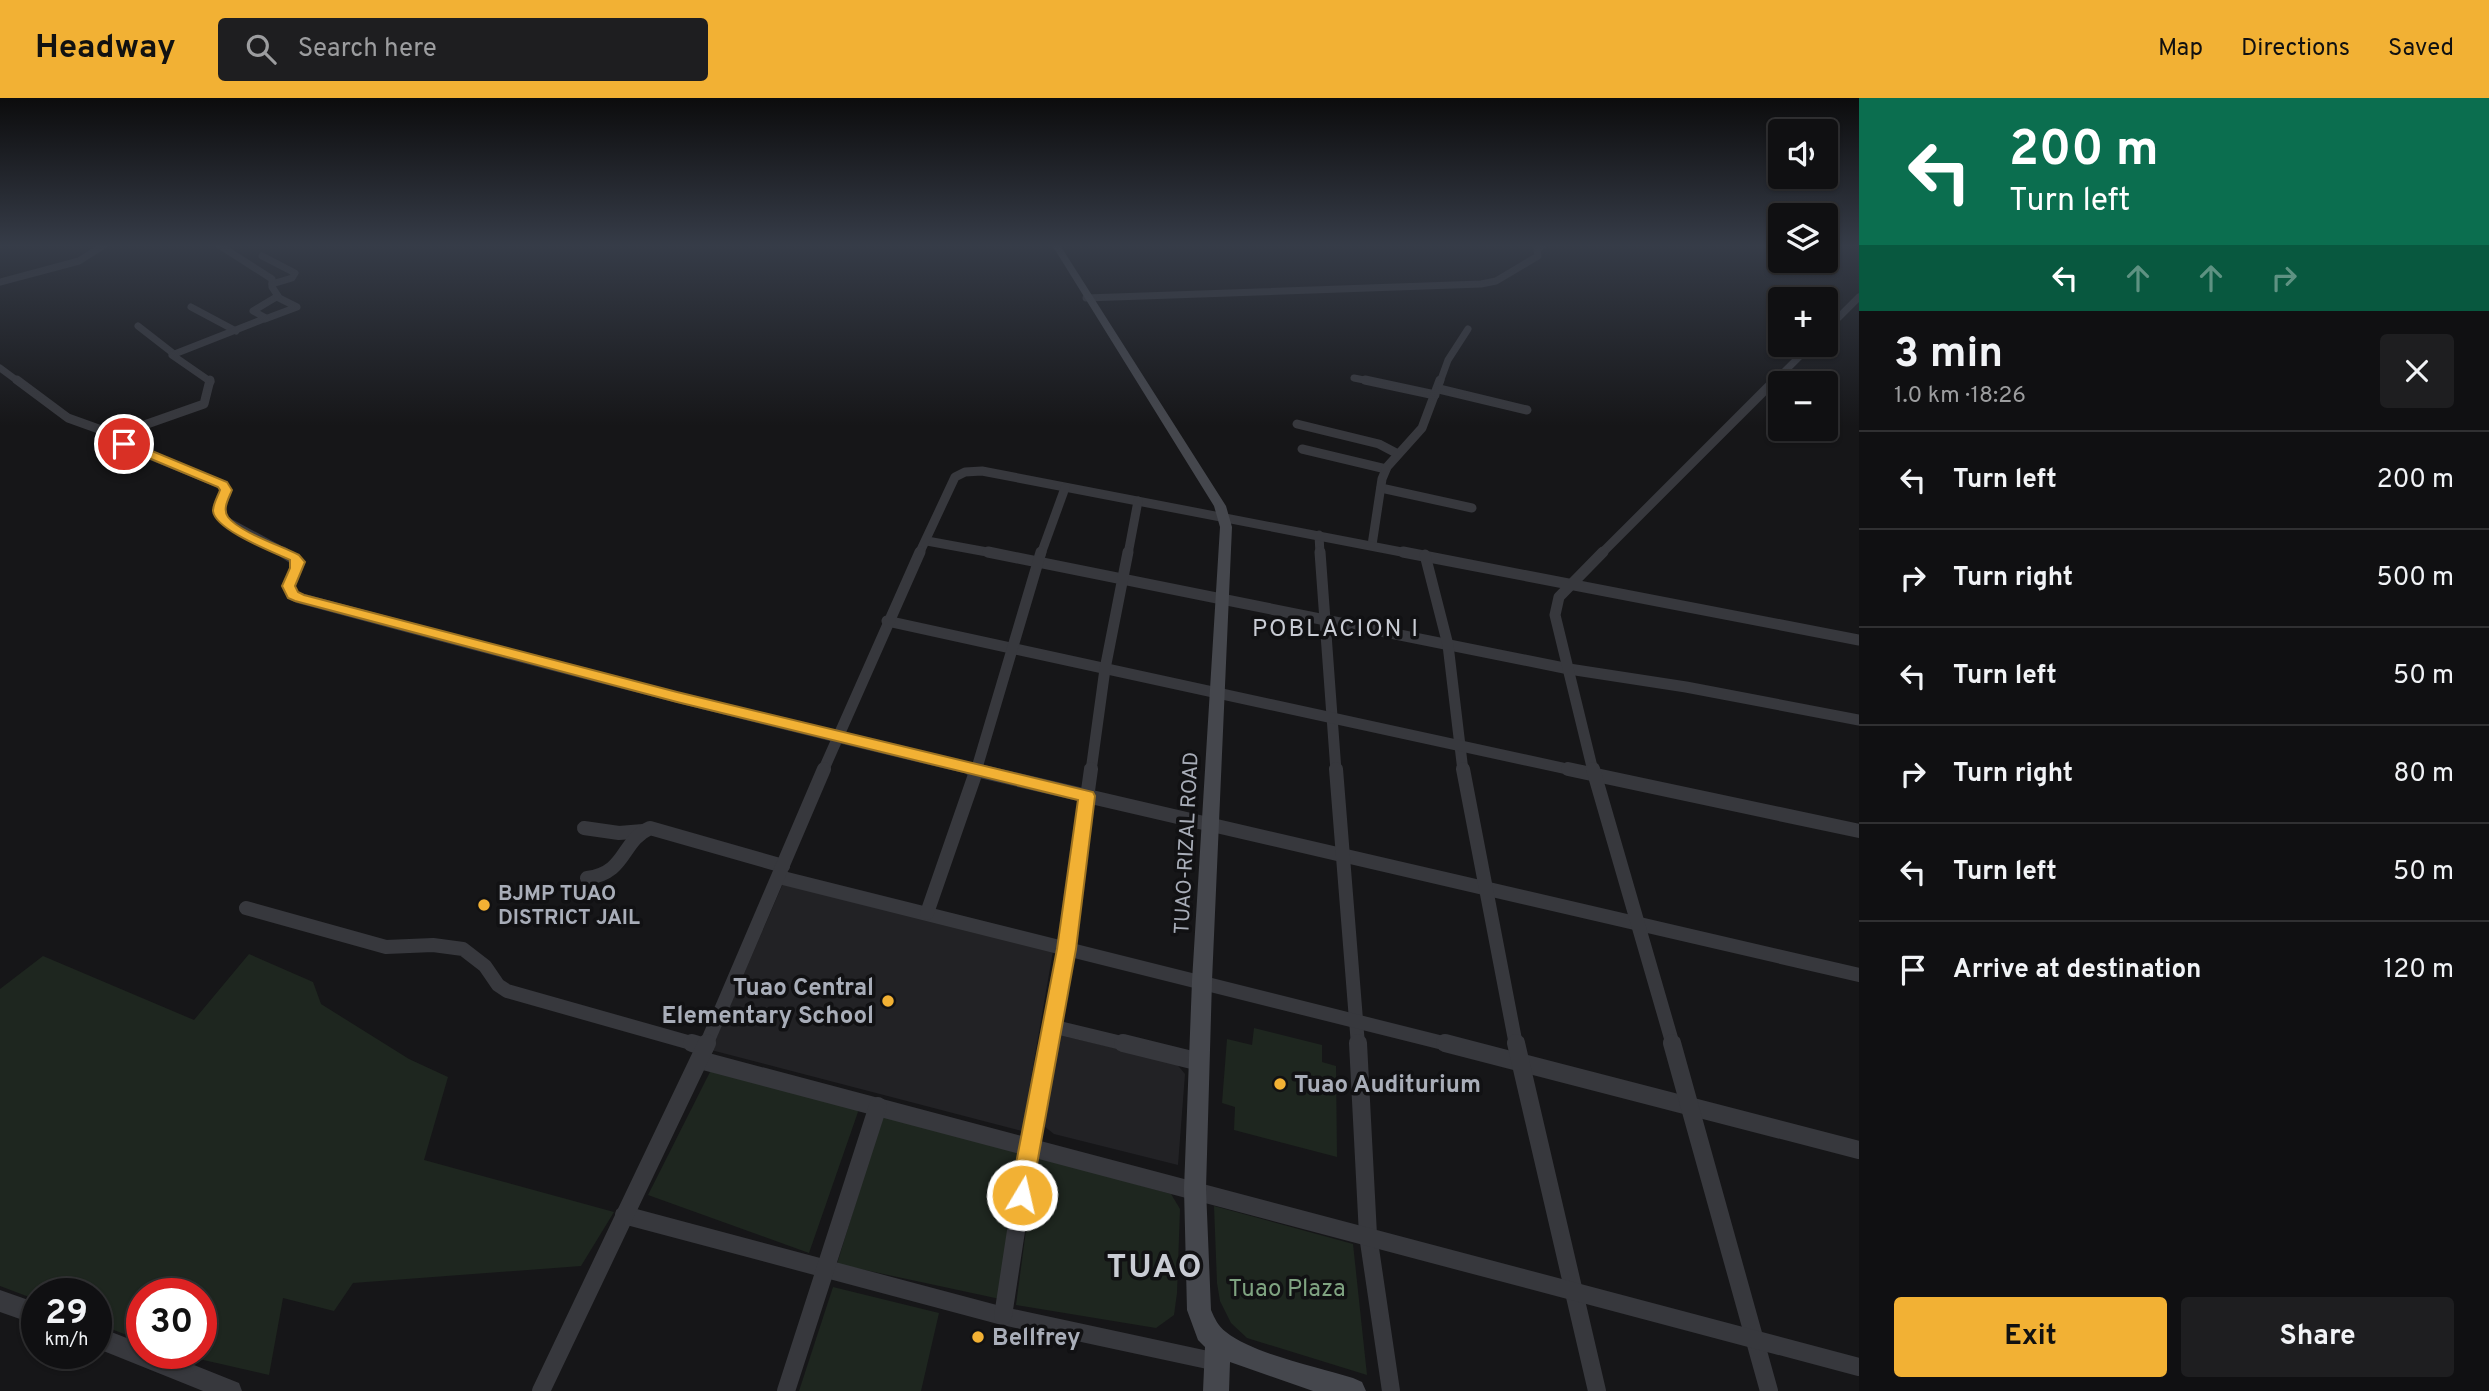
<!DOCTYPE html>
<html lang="en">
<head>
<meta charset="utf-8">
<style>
  :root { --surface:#101012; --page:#1e1e20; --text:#f1f3f6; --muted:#9c9d9f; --line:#303032; --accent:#f2b134 }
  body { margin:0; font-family:Overpass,sans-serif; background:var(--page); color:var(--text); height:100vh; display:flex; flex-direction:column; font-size:26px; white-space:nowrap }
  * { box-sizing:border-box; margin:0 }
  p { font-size:23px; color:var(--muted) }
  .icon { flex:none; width:38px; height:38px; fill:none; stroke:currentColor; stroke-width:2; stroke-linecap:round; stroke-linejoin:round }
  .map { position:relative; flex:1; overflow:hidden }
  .drawer { display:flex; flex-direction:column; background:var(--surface); width:630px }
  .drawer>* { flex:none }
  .guide { background:#0b6e4f; color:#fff; overflow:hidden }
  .tools { position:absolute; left:1768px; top:21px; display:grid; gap:14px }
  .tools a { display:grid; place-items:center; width:70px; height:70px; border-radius:7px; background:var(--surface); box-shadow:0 2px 5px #0004,0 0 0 2px var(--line); font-size:35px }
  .speed { position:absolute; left:21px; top:1180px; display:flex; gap:14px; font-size:35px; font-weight:700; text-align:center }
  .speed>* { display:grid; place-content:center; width:91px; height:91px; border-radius:50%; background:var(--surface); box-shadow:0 2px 5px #0004,0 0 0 2px var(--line); line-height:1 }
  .speed small { font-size:18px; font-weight:400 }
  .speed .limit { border:10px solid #d22; background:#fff; color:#111 }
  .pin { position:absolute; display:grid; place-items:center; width:60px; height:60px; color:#fff; margin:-30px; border:4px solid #fff; border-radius:50%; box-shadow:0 2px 7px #0007 }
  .me { position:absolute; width:77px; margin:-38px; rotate:9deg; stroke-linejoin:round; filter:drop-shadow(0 0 5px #0008) }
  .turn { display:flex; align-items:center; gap:24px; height:147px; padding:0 35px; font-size:32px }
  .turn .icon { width:91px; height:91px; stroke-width:2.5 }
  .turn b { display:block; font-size:49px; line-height:60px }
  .lanes { display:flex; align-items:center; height:66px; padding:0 35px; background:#0003; justify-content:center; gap:35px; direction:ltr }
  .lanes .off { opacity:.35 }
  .round { display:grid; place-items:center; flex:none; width:74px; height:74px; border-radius:7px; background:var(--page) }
  .head { display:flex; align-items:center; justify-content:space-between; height:119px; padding:0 35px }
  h1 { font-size:42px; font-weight:700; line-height:52px }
  .primary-button { display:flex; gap:14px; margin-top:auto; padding:14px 35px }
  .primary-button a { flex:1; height:80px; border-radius:7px; background:var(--accent); color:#111; font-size:28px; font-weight:700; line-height:80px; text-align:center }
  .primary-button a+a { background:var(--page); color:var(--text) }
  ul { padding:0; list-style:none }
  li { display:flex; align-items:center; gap:21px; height:98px; padding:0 35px; border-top:2px solid var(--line) }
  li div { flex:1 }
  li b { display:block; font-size:26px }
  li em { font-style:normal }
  header { display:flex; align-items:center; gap:42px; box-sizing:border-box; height:98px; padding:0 35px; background:var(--accent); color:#111 }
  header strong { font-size:33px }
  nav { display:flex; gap:38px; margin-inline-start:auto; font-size:24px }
  .search { width:490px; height:63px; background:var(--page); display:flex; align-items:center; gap:18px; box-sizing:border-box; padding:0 24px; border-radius:7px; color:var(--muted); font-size:26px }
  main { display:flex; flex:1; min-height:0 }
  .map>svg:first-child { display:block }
  .built { fill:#222225 }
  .green { fill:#1e261f }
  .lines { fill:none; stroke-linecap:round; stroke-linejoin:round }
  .minor-far4 { stroke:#37383d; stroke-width:7 }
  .minor-far3 { stroke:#37383d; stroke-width:9 }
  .minor-far2 { stroke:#37383d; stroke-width:11 }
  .minor-far1 { stroke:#37383d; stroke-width:14 }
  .minor { stroke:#37383d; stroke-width:18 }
  .tertiary { fill:#37383d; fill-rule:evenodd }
  .secondary { fill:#45474d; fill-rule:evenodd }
  .route { fill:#f2b134; stroke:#9d7322; stroke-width:2 }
  .poi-dot { fill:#f2b134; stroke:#111113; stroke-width:2.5 }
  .labels { text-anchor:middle; stroke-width:7; stroke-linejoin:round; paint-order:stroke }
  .street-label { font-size:21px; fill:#a8adb8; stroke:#111113 }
  .poi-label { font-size:21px; font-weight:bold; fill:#a8adb8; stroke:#111113; text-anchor:start }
  .quarter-label { font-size:24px; letter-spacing:2px; fill:#c9ccd4; stroke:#111113 }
  .near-poi-label { font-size:24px; font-weight:bold; fill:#a8adb8; stroke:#111113; text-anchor:start }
  .near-park-label { font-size:24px; fill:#7fa381; stroke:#111113 }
  .near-district-label { font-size:33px; font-weight:bold; letter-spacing:2px; fill:#c9ccd4; stroke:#111113 }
</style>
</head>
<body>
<header>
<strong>Headway</strong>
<div class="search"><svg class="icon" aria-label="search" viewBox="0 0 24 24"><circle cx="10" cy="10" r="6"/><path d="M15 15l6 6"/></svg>Search here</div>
<nav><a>Map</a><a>Directions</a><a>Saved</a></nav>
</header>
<main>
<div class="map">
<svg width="1859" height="1293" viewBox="0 0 1859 1293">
  <rect width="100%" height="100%" fill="#161618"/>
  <!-- built -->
  <g class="built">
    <polygon points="784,783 1053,853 1022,1033 711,952"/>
    <polygon points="1059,937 1175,964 1185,976 1178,1067 1054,1036 1044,1028"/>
  </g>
  <!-- green -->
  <g class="green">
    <polygon points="249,856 313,884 321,906 409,961 448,979 424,1062 614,1114 581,1168 353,1185 334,1213 283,1200 269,1277 173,1255 201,1255 201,1195 142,1195 142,1243 96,1225 96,1195 37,1195 37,1202 0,1188 0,891 43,858 194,922"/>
    <polygon points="1254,930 1322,947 1322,964 1336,968 1337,1059 1234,1032 1235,1009 1222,1005 1227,941 1252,947"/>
    <polygon points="711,972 859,1011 809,1155 648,1097"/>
    <polygon points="882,1018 1018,1050 1000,1201 837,1166"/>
    <polygon points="1036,1058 1171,1096 1180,1111 1177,1195 1174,1217 1156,1230 1016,1207"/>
    <polygon points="1214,1108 1353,1146 1367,1277 1247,1240 1231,1225 1220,1203 1217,1185"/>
    <polygon points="833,1189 939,1215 921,1293 799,1293"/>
  </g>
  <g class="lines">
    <!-- minor-far4 -->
    <g class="minor-far4">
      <polyline points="262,158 295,175 292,180 272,186"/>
      <polyline points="0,184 79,163 104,147"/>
      <polyline points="1086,200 1481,186 1496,183 1538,158 1537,151 1543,147"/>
      <polyline points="191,209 236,233"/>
      <polyline points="265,221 297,209 277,199"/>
      <polyline points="138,228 174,256"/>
      <polyline points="1825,233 1859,199"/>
      <polyline points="0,270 19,284"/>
      <polyline points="1354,280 1374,284"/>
      <polyline points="211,284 172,257 266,220 253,213 278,198 272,189 272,181 219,147"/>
      <polyline points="1440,284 1448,262 1468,231"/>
      <polyline points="1774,284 1811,247"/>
    </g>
    <!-- minor-far3 -->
    <g class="minor-far3">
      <polyline points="17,282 68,320 107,334 135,351 223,387 226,392 219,410 222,421 287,456"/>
      <polyline points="1365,282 1435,297"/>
      <polyline points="1439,291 1527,312"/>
      <polyline points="1297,326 1379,346 1398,356"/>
      <polyline points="113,338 204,306 210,282"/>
      <polyline points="1302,351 1386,371"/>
      <polyline points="1381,390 1472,410"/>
      <polyline points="1319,437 1320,456"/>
      <polyline points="927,443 998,456"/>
      <polyline points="1372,447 1382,381 1387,369 1422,330 1440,282"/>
      <polyline points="919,456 955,379 965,374 982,373 1412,456"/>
      <polyline points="1041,456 1065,390"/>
      <polyline points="1128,456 1138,403"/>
      <polyline points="1601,456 1775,282"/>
    </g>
    <!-- minor-far2 -->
    <g class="minor-far2">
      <path d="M283 454 298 464 288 488 292 497 299 500C525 561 751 620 979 673"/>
      <polyline points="988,454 1569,571 1686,589 1859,622"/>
      <polyline points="1320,454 1336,673"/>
      <polyline points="1403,454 1859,542"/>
      <polyline points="1425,457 1448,547 1463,673"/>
      <polyline points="887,523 1576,673"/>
      <polyline points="823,673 920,454"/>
      <polyline points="976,673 1041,454"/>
      <polyline points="1091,673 1105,571 1128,454"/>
      <polyline points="1593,673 1555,517 1559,499 1603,454"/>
    </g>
    <!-- minor-far1 -->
    <g class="minor-far1">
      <polyline points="971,671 1859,877"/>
      <polyline points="1336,671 1358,947"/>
      <polyline points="1463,671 1516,947"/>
      <polyline points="1568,671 1859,733"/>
      <polyline points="1593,671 1673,947"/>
      <polyline points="584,730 619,735 643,733"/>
      <polyline points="779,779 1451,947"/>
      <path d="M587 780C627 775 621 743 650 730L783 768"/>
      <polyline points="246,810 386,849 433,847 463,851 485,868 498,887 507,893 698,947"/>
      <polyline points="927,815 977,671"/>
      <polyline points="1051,928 1130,947"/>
      <polyline points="706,947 824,671"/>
      <polyline points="1048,947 1066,851 1091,671"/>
    </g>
    <!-- minor -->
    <g class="minor">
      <polyline points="692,945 705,949"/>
      <polyline points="1123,945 1200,964"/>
      <polyline points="1358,945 1368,1137 1391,1293"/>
      <polyline points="1445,945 1859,1052"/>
      <polyline points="1516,945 1597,1293"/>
      <polyline points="1672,945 1769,1293"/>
      <polyline points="700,962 1859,1269"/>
      <polyline points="624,1117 1003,1218 1217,1264"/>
      <polyline points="1003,1218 1029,1048 1048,945"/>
      <polyline points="541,1293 707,945"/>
      <polyline points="786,1293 878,1008"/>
    </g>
    <!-- tertiary -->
    <g class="tertiary">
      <polygon points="0,1192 37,1205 37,1227 0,1214"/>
      <polygon points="96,1228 142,1246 142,1255 164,1255 239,1285 242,1293 203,1293 96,1250"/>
    </g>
    <!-- secondary -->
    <path class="secondary" d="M1052 147H1060L1226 408 1232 429 1212 883 1206 1091 1211 1212C1215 1221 1218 1228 1226 1234 1253 1256 1318 1269 1353 1280L1362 1284 1366 1293H1313L1230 1264 1229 1293H1203L1205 1249 1198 1242 1187 1212 1184 1091 1192 883 1220 429 1214 408Z"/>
  </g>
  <!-- sky -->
  <linearGradient id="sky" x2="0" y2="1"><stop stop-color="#0c0c0d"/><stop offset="0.45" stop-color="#363c48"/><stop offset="1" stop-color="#363c48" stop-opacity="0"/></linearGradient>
  <rect width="1859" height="328" fill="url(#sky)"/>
  <!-- route -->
  <path class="route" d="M120 343H128L227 384 232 392C229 400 222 411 228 419 239 434 282 448 299 457L305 464 295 488 298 494 304 497 677 594 1093 694 1095 698 1076 851 1030 1105 1022 1108 1014 1105 1010 1097 1057 851 1078 702 677 604 295 503 288 500 282 488 290 470V462C273 454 215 432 213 413 213 406 218 398 220 392L218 389 120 348Z"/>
  <!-- markers -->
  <g class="poi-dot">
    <circle cx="484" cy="807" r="7"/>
    <circle cx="888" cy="903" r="7"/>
    <circle cx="1280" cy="986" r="7"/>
    <circle cx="978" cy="1239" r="7"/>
  </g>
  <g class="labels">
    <!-- street labels -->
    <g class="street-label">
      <text transform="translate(1186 745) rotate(-87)" y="7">TUAO-RIZAL ROAD</text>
    </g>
    <!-- poi labels -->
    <g class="poi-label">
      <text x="498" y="802">BJMP TUAO<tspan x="498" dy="24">DISTRICT JAIL</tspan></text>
    </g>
    <!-- quarter labels -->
    <g class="quarter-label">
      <text x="1336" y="538">POBLACION I</text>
    </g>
    <!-- near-poi labels -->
    <g class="near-poi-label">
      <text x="874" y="897" text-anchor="end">Tuao Central<tspan x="874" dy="28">Elementary School</tspan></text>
      <text x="1294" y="994">Tuao Auditurium</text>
      <text x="992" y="1247">Bellfrey</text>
    </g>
    <!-- near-park labels -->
    <g class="near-park-label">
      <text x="1287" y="1198">Tuao Plaza</text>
    </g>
    <!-- near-district labels -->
    <g class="near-district-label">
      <text x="1155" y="1179">TUAO</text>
    </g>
  </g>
</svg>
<div class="tools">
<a><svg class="icon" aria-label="sound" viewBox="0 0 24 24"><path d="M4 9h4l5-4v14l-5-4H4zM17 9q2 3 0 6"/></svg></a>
<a><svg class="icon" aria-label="layers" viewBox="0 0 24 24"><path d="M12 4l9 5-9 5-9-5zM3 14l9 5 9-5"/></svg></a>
<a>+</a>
<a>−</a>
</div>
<div class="speed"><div>29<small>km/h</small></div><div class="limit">30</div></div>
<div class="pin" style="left:124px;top:346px;background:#d93025"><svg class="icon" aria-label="arrive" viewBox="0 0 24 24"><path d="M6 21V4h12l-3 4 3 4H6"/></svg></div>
<svg class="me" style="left:1022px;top:1097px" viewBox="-20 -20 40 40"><circle r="17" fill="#f2b134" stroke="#fff" stroke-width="3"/><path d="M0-11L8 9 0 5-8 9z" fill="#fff"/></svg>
</div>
<section class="drawer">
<div class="guide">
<div class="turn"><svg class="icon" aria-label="left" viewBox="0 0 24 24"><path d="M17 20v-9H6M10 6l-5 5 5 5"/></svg><div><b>200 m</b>Turn left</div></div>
<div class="lanes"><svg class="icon" aria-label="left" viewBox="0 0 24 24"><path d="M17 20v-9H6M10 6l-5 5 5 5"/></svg><svg class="icon off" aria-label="ahead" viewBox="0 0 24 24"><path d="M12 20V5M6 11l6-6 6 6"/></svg><svg class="icon off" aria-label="ahead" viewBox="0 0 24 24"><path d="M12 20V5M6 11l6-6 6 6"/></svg><svg class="icon off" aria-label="right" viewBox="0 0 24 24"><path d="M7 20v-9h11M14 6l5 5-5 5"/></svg></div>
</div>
<div class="head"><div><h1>3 min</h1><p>1.0 km · 18:26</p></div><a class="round"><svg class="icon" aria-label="close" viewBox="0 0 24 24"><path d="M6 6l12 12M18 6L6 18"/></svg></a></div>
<ul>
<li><svg class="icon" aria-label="left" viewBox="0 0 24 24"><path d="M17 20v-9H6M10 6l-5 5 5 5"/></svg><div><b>Turn left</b></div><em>200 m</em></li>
<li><svg class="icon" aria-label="right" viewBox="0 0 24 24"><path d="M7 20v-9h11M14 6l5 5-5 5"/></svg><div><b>Turn right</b></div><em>500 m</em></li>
<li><svg class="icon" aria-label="left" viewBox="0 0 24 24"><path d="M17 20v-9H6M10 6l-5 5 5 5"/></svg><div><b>Turn left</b></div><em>50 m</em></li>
<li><svg class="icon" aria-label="right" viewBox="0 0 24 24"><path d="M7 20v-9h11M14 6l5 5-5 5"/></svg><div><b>Turn right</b></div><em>80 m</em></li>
<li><svg class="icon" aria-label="left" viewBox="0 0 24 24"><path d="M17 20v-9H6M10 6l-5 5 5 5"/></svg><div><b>Turn left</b></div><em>50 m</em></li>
<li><svg class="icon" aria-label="arrive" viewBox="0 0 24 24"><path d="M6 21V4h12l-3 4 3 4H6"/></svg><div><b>Arrive at destination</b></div><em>120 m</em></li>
</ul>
<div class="primary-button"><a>Exit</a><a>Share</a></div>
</section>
</main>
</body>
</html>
